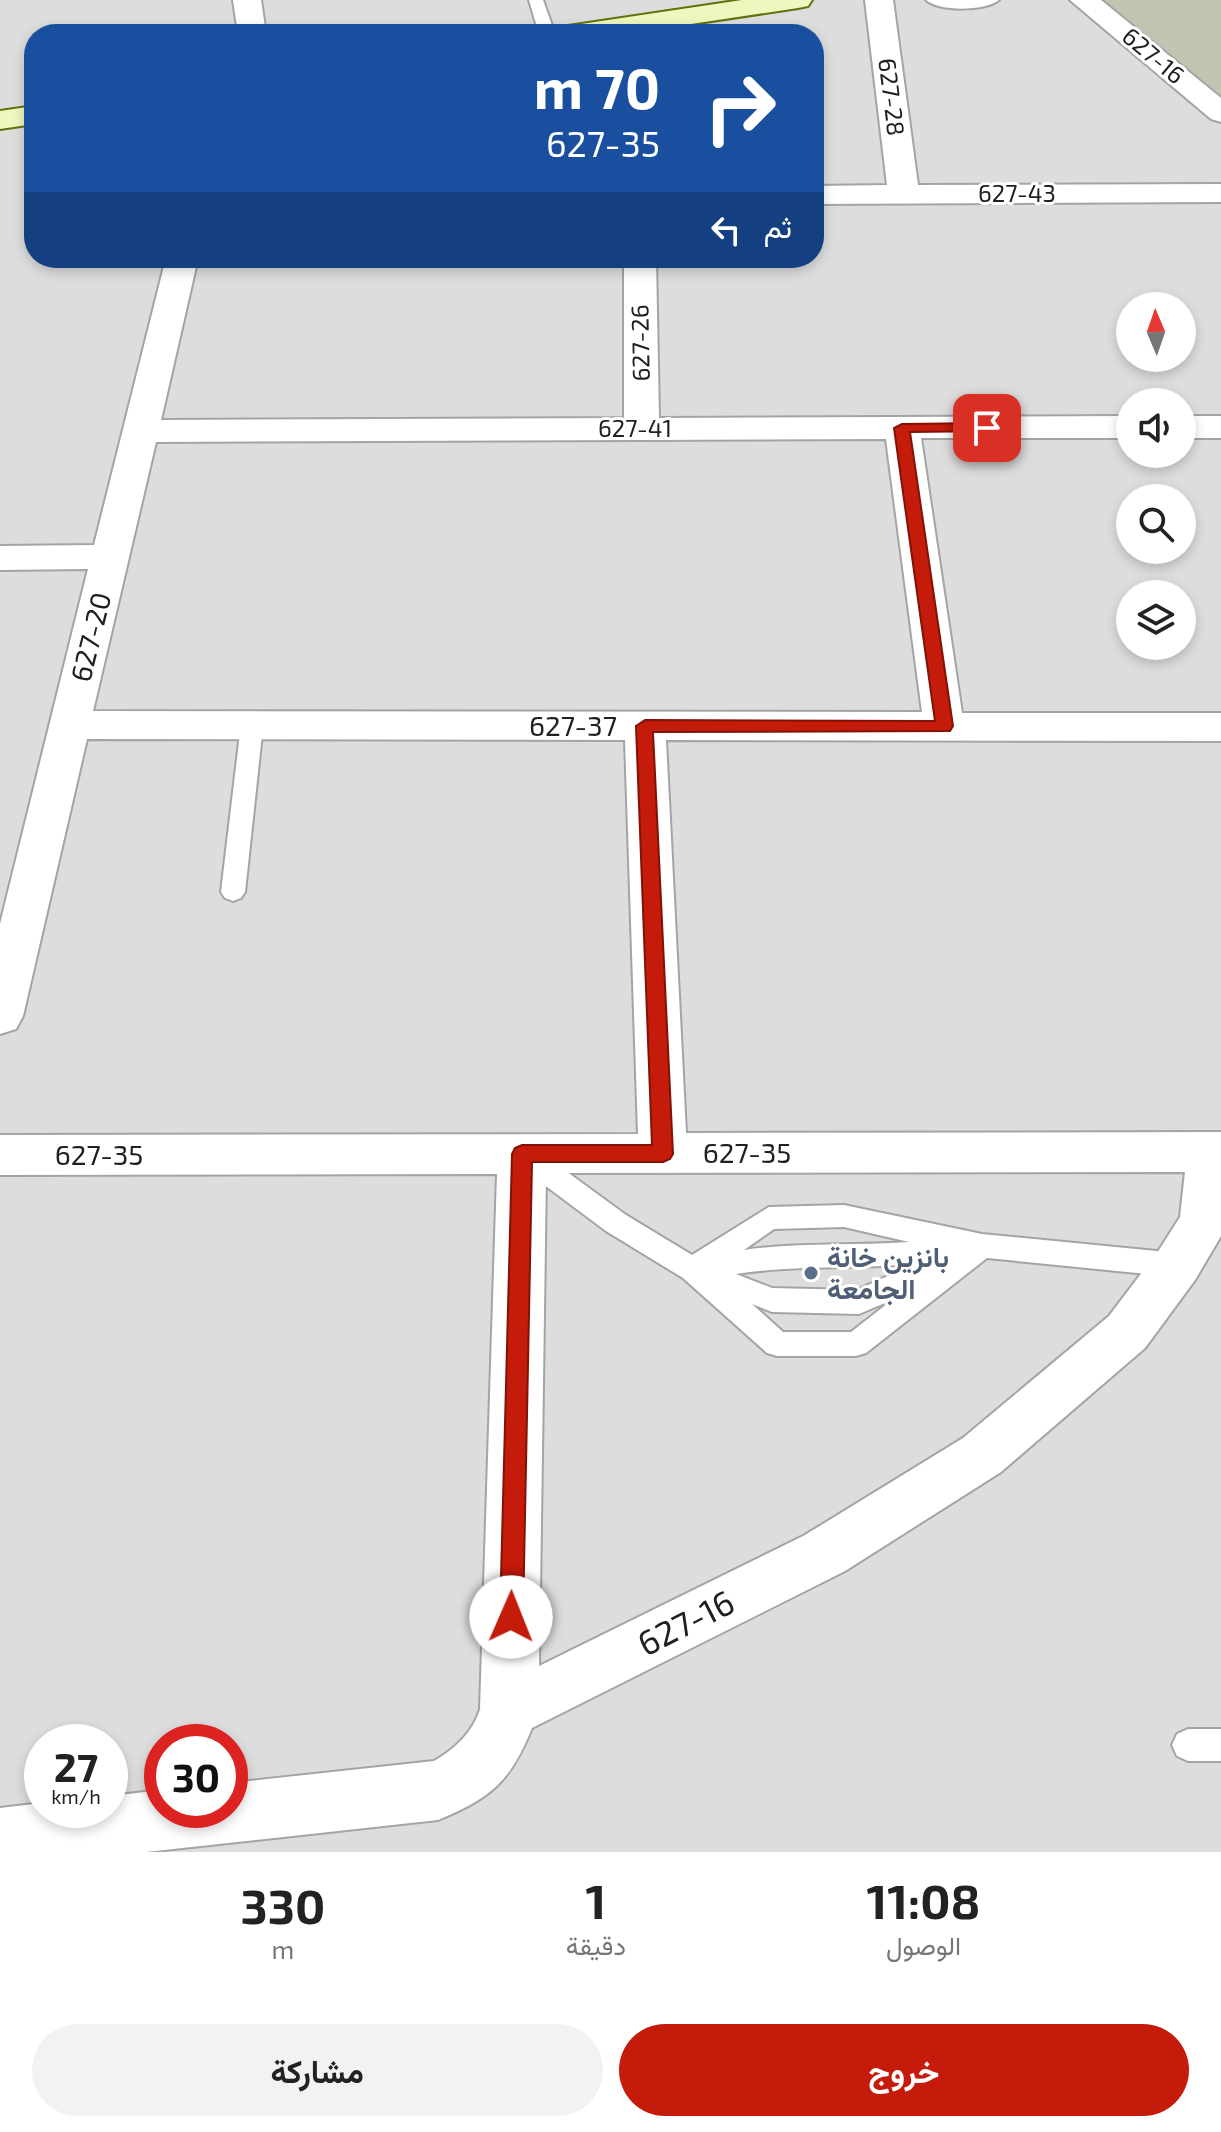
<!DOCTYPE html>
<html lang="ar">
<head>
<meta charset="utf-8">
<style>
  :root { --surface:#fff; --page:#f2f2f2; --text:#222; --muted:#767676; --accent:#c51b0a }
  body { margin:0; font-family:"Exo 2",Vazirmatn,sans-serif; background:var(--page); color:var(--text); direction:rtl; height:100vh; display:flex; flex-direction:column; font-size:30px; white-space:nowrap }
  * { box-sizing:border-box; margin:0 }
  p { font-size:26px; color:var(--muted) }
  .icon { flex:none; width:44px; height:44px; fill:none; stroke:currentColor; stroke-width:2; stroke-linecap:round; stroke-linejoin:round }
  .map { position:relative; height:1852px; overflow:hidden; direction:ltr }
  .side { display:flex; flex-direction:column; background:var(--surface); flex:1 }
  .side>* { flex:none }
  .top-card { position:absolute; left:24px; top:24px; width:800px; height:244px; border-radius:32px; box-shadow:0 4px 12px #0003; direction:rtl; background:#1a4fa0; color:#fff; overflow:hidden }
  .needle { width:52px; rotate:358deg }
  .fabs { position:absolute; left:1116px; top:292px; display:grid; gap:16px }
  .fabs a { display:grid; place-items:center; width:80px; height:80px; border-radius:50%; background:var(--surface); box-shadow:0 4px 12px #0003; font-size:40px }
  .speed { position:absolute; left:24px; top:1724px; display:flex; gap:16px; font-size:40px; font-weight:700; text-align:center }
  .speed>* { display:grid; place-content:center; width:104px; height:104px; border-radius:50%; background:var(--surface); box-shadow:0 4px 12px #0003; line-height:1 }
  .speed small { font-size:20px; font-weight:400 }
  .speed .limit { border:12px solid #d22; background:#fff; color:#111 }
  .pin { position:absolute; display:grid; place-items:center; width:68px; height:68px; color:#fff; margin:-34px; border-radius:16px; box-shadow:0 4px 12px #0006 }
  .me { position:absolute; width:88px; margin:-44px; rotate:1deg; stroke-linejoin:round; filter:drop-shadow(0 0 6px #0008) }
  .turn { display:flex; align-items:center; gap:28px; height:168px; padding:0 32px; font-size:36px }
  .turn .icon { width:104px; height:104px; stroke-width:2.5 }
  .turn b { display:block; font-size:56px; line-height:68px }
  .then { display:flex; align-items:center; height:76px; padding:0 32px; background:#0003; gap:16px; font-size:30px }
  .eta { display:flex; justify-content:space-evenly; align-items:center; height:136px; text-align:center }
  .eta b { font-size:48px; font-weight:700; line-height:56px }
  .cta { display:flex; gap:16px; margin-top:auto; padding:16px 32px }
  .cta a { flex:1; height:92px; border-radius:48px; background:var(--accent); color:#fff; font-size:32px; font-weight:700; line-height:92px; text-align:center }
  .cta a+a { background:var(--page); color:var(--text) }
  .map>svg:first-child { display:block }
  .residential { fill:#dedddd; fill-rule:evenodd }
  .construction { fill:#c2c4b2 }
  .lines { fill:none; stroke-linecap:round; stroke-linejoin:round }
  .lane-casing { stroke:#a4a4a4; stroke-width:4 }
  .street-casing { stroke:#a4a4a4; stroke-width:4 }
  .secondary-casing { stroke:#5e730b; stroke-width:4 }
  .lane { fill:#fff; fill-rule:evenodd }
  .street { fill:#fff; fill-rule:evenodd }
  .secondary { fill:#eff7be; fill-rule:evenodd }
  .route { fill:#c51b0a; stroke:#801206; stroke-width:2 }
  .service-dot { fill:#5c6f8a; stroke:#fff; stroke-width:3 }
  .labels { text-anchor:middle; stroke-width:6; stroke-linejoin:round; paint-order:stroke }
  .far-street-label { font-size:24px; fill:#202020; stroke:#fff }
  .street-label { font-size:28px; fill:#202020; stroke:#fff }
  .service-label { font-size:28px; font-weight:bold; fill:#4e5e75; stroke:#fff; text-anchor:start }
  .near-street-label { font-size:34px; fill:#202020; stroke:#fff }
</style>
</head>
<body>
<div class="map">
<svg width="1221" height="1852" viewBox="0 0 1221 1852">
  <rect width="100%" height="100%" fill="#f0eee7"/>
  <!-- residential -->
  <path class="residential" d="M0 0H1077L1221 115V1852H0ZM34 34H814V258H34ZM1130 306H1182V358H1130ZM1130 402H1182V454H1130ZM1130 498H1182V550H1130ZM1130 594H1182V646H1130ZM42 1742H110V1810H42ZM162 1742H230V1810H162Z"/>
  <!-- construction -->
  <polygon class="construction" points="1084,0 1221,0 1221,113"/>
  <g class="lines">
    <defs>
      <g id="lane">
        <polygon points="529,0 543,0 555,34 539,34"/>
        <path d="M926 0H999C985 11 940 12 926 0Z"/>
        <polygon points="252,717 260,720 263,725 245,892 241,898 233,901 225,898 221,892 241,725 244,720"/>
        <path d="M524 1144 533 1147 626 1215 692 1255 769 1207 844 1205 982 1234 1177 1253 1187 1257 1191 1265 1187 1273 1177 1277 987 1258 866 1353 856 1356H777L767 1353 683 1278 606 1231 515 1163 511 1155 515 1147ZM844 1227 909 1242C854 1246 797 1242 744 1250L774 1229ZM914 1264 857 1290 772 1288 736 1274C795 1265 855 1269 914 1264ZM892 1300 851 1332H783L752 1304 772 1312 859 1314Z"/>
        <polygon points="1188,1729 1221,1729 1221,1761 1188,1761 1177,1756 1172,1745 1177,1734"/>
      </g>
      <g id="street">
        <polygon points="233,0 261,0 266,34 238,34"/>
        <polygon points="865,0 893,0 918,185 1221,184 1221,202 814,204 814,186 887,185"/>
        <polygon points="1070,0 1101,0 1221,98 1221,122 1211,119"/>
        <path d="M166 258H198L161 420 624 418V258H656L659 418 1130 416V438H921L962 713H1221V741L666 740 686 1133 1221 1132V1236L1195 1280 1145 1348 1001 1472 845 1571 532 1728C510 1782 491 1798 438 1820L146 1852H0V1808L42 1803V1810H110V1796L162 1790V1810H230V1783L434 1761C455 1749 473 1732 480 1709L497 1174 0 1175V1135L638 1134 625 740 87 739 23 1016 16 1029 0 1034V924L88 569 0 570V546L94 545ZM886 439 922 712 93 711 156 442ZM1185 1172 1180 1217 1159 1250 1109 1316 963 1438 805 1535 539 1666 546 1173Z"/>
        <rect x="1182" y="416" width="39" height="22"/>
      </g>
      <g id="secondary">
        <polygon points="742,0 812,0 808,6 798,8 625,34 554,34 558,28 568,26"/>
        <polygon points="34,106 34,124 0,129 0,111"/>
      </g>
    </defs>
    <!-- lane casing -->
    <use href="#lane" class="lane-casing"/>
    <!-- street casing -->
    <use href="#street" class="street-casing"/>
    <!-- secondary casing -->
    <use href="#secondary" class="secondary-casing"/>
    <!-- lane -->
    <use href="#lane" class="lane"/>
    <!-- street -->
    <use href="#street" class="street"/>
    <!-- secondary -->
    <use href="#secondary" class="secondary"/>
  </g>
  <!-- route -->
  <polygon class="route" points="987,423 992,425 992,431 910,432 953,726 950,731 653,732 673,1154 670,1159 663,1162 532,1162 523,1617 519,1625 511,1628 503,1625 500,1617 512,1154 515,1148 522,1145 652,1145 636,726 645,720 935,721 894,428 902,424"/>
  <!-- markers -->
  <circle class="service-dot" cx="811" cy="1273" r="8"/>
  <g class="labels">
    <!-- far-street labels -->
    <g class="far-street-label">
      <text transform="translate(1153 56) rotate(40)" y="8">627-16</text>
      <text transform="translate(891 97) rotate(83)" y="8">627-28</text>
      <text x="1017" y="202">627-43</text>
      <text transform="translate(641 343) rotate(-91)" y="8">627-26</text>
      <text x="635" y="437">627-41</text>
    </g>
    <!-- street labels -->
    <g class="street-label">
      <text transform="translate(91 637) rotate(-76)" y="10">627-20</text>
      <text x="573" y="736">627-37</text>
      <text x="747" y="1163">627-35</text>
      <text x="99" y="1165">627-35</text>
    </g>
    <!-- service labels -->
    <g class="service-label">
      <text x="827" y="1267">بانزين خانة<tspan x="827" dy="32">الجامعة</tspan></text>
    </g>
    <!-- near-street labels -->
    <g class="near-street-label">
      <text transform="translate(686 1623) rotate(-27)" y="12">627-16</text>
    </g>
  </g>
</svg>
<div class="fabs">
<a><svg class="needle" viewBox="-14 -14 28 28"><path d="M0-13l5 13h-10z" fill="#e53935"/><path d="M0 13l5-13h-10z" fill="#767676"/></svg></a>
<a><svg class="icon" aria-label="sound" viewBox="0 0 24 24"><path d="M4 9h4l5-4v14l-5-4H4zM17 9q2 3 0 6"/></svg></a>
<a><svg class="icon" aria-label="search" viewBox="0 0 24 24"><circle cx="10" cy="10" r="6"/><path d="M15 15l6 6"/></svg></a>
<a><svg class="icon" aria-label="layers" viewBox="0 0 24 24"><path d="M12 4l9 5-9 5-9-5zM3 14l9 5 9-5"/></svg></a>
</div>
<div class="speed"><div>27<small>km/h</small></div><div class="limit">30</div></div>
<div class="pin" style="left:987px;top:428px;background:#d93025"><svg class="icon" aria-label="arrive" viewBox="0 0 24 24"><path d="M6 21V4h12l-3 4 3 4H6"/></svg></div>
<svg class="me" style="left:511px;top:1617px" viewBox="-20 -20 40 40"><circle r="19" fill="#fff"/><path d="M0-13L10 11 0 6-10 11z" fill="#c51b0a"/></svg>
<div class="top-card">
<div class="turn"><svg class="icon" aria-label="right" viewBox="0 0 24 24"><path d="M7 20v-9h11M14 6l5 5-5 5"/></svg><div><b>70 m</b>627-35</div></div>
<div class="then">ثم<svg class="icon" aria-label="left" viewBox="0 0 24 24"><path d="M17 20v-9H6M10 6l-5 5 5 5"/></svg></div>
</div>
</div>
<section class="side">
<div class="eta">
<div><b>11:08</b><p>الوصول</p></div>
<div><b>1</b><p>دقيقة</p></div>
<div><b>330</b><p>m</p></div>
</div>
<div class="cta"><a>خروج</a><a>مشاركة</a></div>
</section>
</body>
</html>
